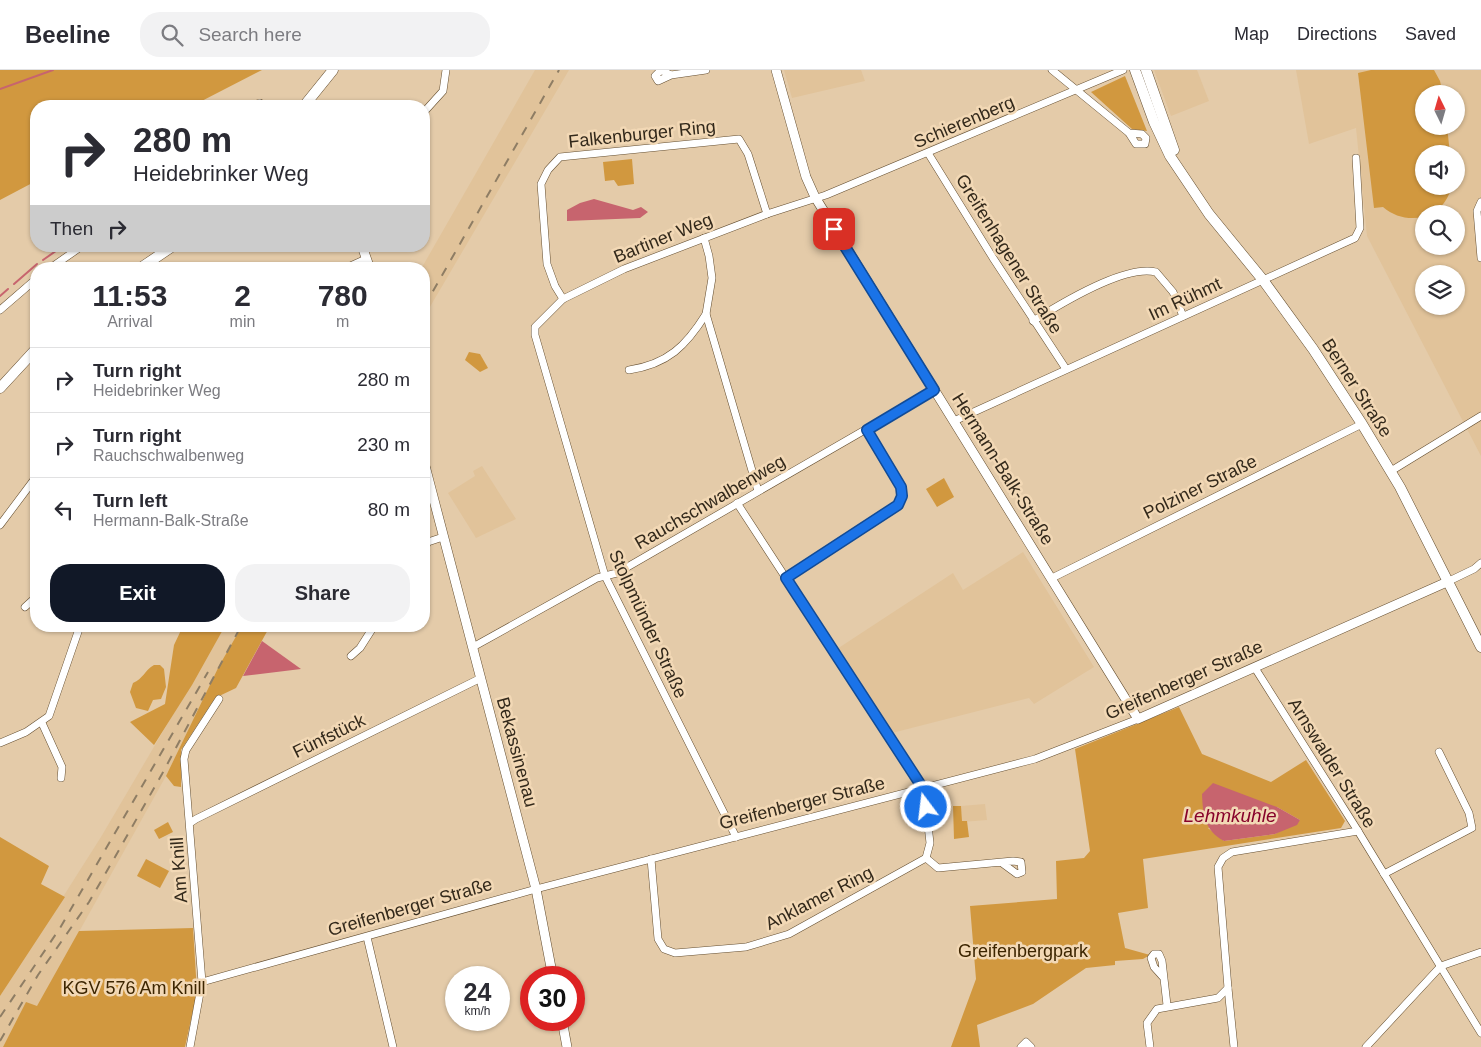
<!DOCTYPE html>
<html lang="en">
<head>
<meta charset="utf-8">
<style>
  :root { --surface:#fff; --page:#f2f2f3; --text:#2b2b33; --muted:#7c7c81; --line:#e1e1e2; --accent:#111827 }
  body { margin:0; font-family:Helvetica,sans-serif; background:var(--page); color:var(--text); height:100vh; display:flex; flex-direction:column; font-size:19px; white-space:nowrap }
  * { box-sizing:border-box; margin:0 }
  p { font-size:16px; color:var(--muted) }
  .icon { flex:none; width:28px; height:28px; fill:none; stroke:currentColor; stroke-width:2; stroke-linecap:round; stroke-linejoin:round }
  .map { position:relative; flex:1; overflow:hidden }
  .drawer { position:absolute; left:30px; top:192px; width:400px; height:370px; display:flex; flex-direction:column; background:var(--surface); border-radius:20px; box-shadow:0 1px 4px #0004 }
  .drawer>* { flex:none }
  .top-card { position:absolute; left:30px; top:30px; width:400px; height:152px; border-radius:20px; box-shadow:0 1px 4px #0004; background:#fff; color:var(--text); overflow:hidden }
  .needle { width:32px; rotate:355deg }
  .controls { position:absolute; left:1415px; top:15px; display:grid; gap:10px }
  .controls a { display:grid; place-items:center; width:50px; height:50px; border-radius:50%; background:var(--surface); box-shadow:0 1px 4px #0004; font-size:25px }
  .speed { position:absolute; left:445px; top:896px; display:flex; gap:10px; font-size:25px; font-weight:700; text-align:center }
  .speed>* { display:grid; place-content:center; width:65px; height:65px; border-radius:50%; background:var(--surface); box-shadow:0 1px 4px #0004; line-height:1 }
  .speed small { font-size:12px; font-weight:400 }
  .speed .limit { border:8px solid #d22; background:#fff; color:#111 }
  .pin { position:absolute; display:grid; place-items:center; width:42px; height:42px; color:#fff; margin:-21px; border-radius:10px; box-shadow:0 2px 8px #0006 }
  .me { position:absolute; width:55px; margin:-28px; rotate:345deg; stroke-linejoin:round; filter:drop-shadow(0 0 4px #0008) }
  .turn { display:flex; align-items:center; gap:18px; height:105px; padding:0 20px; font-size:22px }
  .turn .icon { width:65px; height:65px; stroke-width:2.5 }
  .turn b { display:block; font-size:35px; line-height:42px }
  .then { display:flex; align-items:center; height:48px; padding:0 20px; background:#0003; gap:10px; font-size:19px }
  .eta { display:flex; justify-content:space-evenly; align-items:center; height:85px; text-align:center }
  .eta b { font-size:30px; font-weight:600; line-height:35px }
  .primary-button { display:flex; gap:10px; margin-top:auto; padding:10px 20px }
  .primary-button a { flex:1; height:58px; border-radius:20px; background:var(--accent); color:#fff; font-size:20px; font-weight:600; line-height:58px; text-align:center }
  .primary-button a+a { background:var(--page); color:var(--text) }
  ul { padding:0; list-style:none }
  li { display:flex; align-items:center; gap:15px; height:65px; padding:0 20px; border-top:1px solid var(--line) }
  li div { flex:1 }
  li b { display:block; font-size:19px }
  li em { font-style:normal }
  header { display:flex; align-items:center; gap:30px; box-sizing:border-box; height:70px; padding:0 25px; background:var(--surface); border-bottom:1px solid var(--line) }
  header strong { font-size:24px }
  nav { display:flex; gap:28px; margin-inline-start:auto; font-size:18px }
  .search { width:350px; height:45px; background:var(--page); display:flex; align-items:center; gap:12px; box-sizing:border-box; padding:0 18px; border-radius:20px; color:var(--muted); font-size:19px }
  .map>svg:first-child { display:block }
  .built { fill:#e1c39a; fill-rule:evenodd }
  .green { fill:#d1983f; fill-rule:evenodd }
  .water { fill:#c7646e }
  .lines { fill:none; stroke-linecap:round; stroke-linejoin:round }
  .stream { stroke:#c7646e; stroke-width:2 }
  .minor-casing { stroke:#644e30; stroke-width:8 }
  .tertiary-casing { stroke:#644e30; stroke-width:10 }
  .secondary-casing { stroke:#644e30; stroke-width:11 }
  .minor { stroke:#fff; stroke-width:7 }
  .tertiary { stroke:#fff; stroke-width:9 }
  .secondary { stroke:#fff; stroke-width:10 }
  .rail { stroke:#8e7d64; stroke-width:2; stroke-dasharray:9 9; stroke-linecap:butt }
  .route-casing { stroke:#114b97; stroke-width:12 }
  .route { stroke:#1a73e8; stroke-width:9 }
  .labels { text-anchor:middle; stroke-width:5; stroke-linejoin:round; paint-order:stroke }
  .street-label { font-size:18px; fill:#33291b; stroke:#f2d8b5 }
  .park-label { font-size:18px; fill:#3c2500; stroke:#f2d8b5 }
  .water-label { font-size:19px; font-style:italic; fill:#87022a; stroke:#f2d8b5 }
</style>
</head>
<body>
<header>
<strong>Beeline</strong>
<div class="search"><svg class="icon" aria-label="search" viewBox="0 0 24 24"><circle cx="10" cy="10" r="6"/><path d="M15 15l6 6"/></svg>Search here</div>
<nav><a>Map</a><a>Directions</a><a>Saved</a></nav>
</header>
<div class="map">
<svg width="1481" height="977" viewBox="0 0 1481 977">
  <rect width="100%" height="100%" fill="#e4cba9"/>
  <!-- built -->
  <g class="built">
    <polygon points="535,0 569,0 424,247 424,199 421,199"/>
    <polygon points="784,0 861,0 865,11 792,28"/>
    <polygon points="1154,0 1197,0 1209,31 1171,46"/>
    <path d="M1296 0H1481V386L1367 166 1356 58 1309 74ZM1424 24H1456V56H1424ZM1424 84H1456V116H1424ZM1424 144H1456V176H1424ZM1424 204H1456V236H1424Z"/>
    <polygon points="482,396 516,449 476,468 448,423 475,406 473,401"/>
    <polygon points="1023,482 1094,597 1034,634 1029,628 892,663 837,579 953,503 963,520"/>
    <polygon points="225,556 242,556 219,596 166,706 37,937 26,933 3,977 0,977 0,926 101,767"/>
    <polygon points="985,734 987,750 962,752 961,736"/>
  </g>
  <!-- green -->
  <g class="green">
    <polygon points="0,0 262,0 192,36 36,36 36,111 0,130"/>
    <path d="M1371 0H1434L1440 11 1443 24H1424V56H1447L1450 84H1424V116H1452C1448 130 1439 144 1424 144V147C1408 150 1395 147 1383 137L1374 138 1358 3Z"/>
    <polygon points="1125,6 1147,61 1132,59 1091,22"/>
    <polygon points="632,89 634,114 618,116 614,110 605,111 603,92"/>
    <polygon points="469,282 480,284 488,298 480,302 465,290"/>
    <polygon points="944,408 954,427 937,437 926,419"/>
    <polygon points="183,556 225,556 192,615 154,675 130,652 165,634 174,575"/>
    <polygon points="242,556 270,556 236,618 215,628 181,680 181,717 174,716 166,706 219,596"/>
    <path d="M154 595H160L164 599 166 617 161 629 153 630 148 641 136 638 130 622 133 613C143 609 145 600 154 595Z"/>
    <path d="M1179 637 1202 684 1271 712 1306 690 1345 751 1341 758 1143 789 1148 838 1118 843 1125 878 1150 885 1143 889 1115 891V895L1086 898 1033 934 977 955 980 977H951L976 909 970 836 1057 829 1056 791 1084 788 1090 781 1075 679ZM1277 737 1300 750 1275 764 1224 771 1208 758Z"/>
    <polygon points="961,736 962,751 967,751 969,767 954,769 953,736"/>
    <polygon points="168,752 173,762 159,769 154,760"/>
    <polygon points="0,767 49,796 41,814 65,827 0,926"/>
    <polygon points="146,789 169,801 160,818 137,806"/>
    <polygon points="193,858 197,922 185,977 3,977 26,932 37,936 79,861"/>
  </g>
  <!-- water -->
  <g class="water">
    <polygon points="594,129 633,140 641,137 648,142 640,148 567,151 567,140 580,133"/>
    <polygon points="262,571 301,599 243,606"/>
    <path d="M1213 713 1277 737 1300 750 1297 755 1275 764 1224 771C1204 760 1203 745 1202 724Z"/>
  </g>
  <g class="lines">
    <!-- stream -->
    <g class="stream">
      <polyline points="0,19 53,0"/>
      <polyline points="43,190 63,176"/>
      <polyline points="14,214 37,194"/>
      <polyline points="0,226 8,219"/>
    </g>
    <defs>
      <g id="minor">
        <polyline points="1052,0 1129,63 1136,74 1145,74 1146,68 1142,64 1129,63"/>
        <polyline points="671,5 661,0 655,6 658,11 671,5 706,0"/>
        <polyline points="249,36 260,33"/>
        <polyline points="424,42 443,21 446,0"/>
        <polyline points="928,83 993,188 1066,299"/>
        <polyline points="1481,132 1477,141 1481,188"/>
        <polyline points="704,168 709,186 712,208 706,244 758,421"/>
        <polyline points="49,199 82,176"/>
        <polyline points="344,199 366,189"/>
        <polyline points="563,229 555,216 547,194 541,114 548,100 560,87 739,69 748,84 767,144"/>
        <polyline points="0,240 36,209"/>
        <path d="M1033 251C1060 234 1125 194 1156 202L1173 222 1183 246"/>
        <path d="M629 300C668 294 686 276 706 244"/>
        <polyline points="954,351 1355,168 1360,158 1356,88"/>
        <polyline points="1391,401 1481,346"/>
        <polyline points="0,455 36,407"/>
        <polyline points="424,479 428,472 443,467"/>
        <polyline points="786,508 898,435 902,425 901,417 867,359"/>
        <polyline points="1052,508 1362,354"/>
        <polyline points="1447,512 1474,499 1481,493"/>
        <polyline points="25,537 36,527"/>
        <polyline points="473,577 597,508 617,503 934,320"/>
        <polyline points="351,586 360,578 374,556"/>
        <polyline points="1255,598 1358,761 1481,963"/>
        <polyline points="42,653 62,697 61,708"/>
        <polyline points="0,673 26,662 49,646 80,556"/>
        <polyline points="190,753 196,749 481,608"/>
        <polyline points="736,767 605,506 535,265 535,257 563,229 624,199 767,144 826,125 1123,0"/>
        <polyline points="926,788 938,798 1013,791 1021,792 1022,802 1017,804 1002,793"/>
        <polyline points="651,789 658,869 664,879 675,883 746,877 789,864 926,788 930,773 924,720 737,433"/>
        <polyline points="1384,804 1472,758 1469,743 1439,682"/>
        <polyline points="367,867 393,977"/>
        <polyline points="1163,907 1154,897 1151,888 1154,884 1159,884 1162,891 1167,935"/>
        <polyline points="202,912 536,819 1035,689 1138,649"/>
        <polyline points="1228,918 1234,977"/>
        <polyline points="190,977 202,912 184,689 186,680 219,629"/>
        <polyline points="1021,977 1026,972 1031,977"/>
        <polyline points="1150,977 1147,953 1157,939 1218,928 1228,918 1218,797 1223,788 1232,782 1358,761"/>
        <polyline points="1366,977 1441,896 1481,882"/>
      </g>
      <g id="tertiary">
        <polyline points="776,0 806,107 815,127 1138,649 1447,512"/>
        <polyline points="362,176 370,199"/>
        <polyline points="424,392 536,819 553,908"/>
        <polyline points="562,950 567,977"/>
      </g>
      <g id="secondary">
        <polyline points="1135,0 1154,52 1170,86 1209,144 1263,210 1313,279 1362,354 1400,417 1481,577"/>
        <polyline points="1146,0 1174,80"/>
        <polyline points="304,36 333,0"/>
        <polyline points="139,199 173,176"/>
        <polyline points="0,318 36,279"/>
      </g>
    </defs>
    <!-- minor casing -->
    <use href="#minor" class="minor-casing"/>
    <!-- tertiary casing -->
    <use href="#tertiary" class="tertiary-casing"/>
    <!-- secondary casing -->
    <use href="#secondary" class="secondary-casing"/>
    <!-- minor -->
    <use href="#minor" class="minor"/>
    <!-- tertiary -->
    <use href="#tertiary" class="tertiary"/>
    <!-- secondary -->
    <use href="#secondary" class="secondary"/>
    <!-- rail -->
    <g class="rail">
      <polyline points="424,237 559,0"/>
      <polyline points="0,947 60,858 208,602"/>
      <polyline points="0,971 38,905 89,832 115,787 162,704 241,556"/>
    </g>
  </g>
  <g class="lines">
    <defs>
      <polyline id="route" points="834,159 934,320 867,360 901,417 902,426 898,435 786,508 924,720 926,737"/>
    </defs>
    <!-- route casing -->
    <use href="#route" class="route-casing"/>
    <!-- route -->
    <use href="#route" class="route"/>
  </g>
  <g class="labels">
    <!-- street labels -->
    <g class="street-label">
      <text transform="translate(964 52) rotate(-23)" y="6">Schierenberg</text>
      <text transform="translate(642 64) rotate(-6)" y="6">Falkenburger Ring</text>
      <text transform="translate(663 168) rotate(-22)" y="6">Bartiner Weg</text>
      <text transform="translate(1009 184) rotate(58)" y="6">Greifenhagener Straße</text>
      <text transform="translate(1185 229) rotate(-25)" y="6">Im Rühmt</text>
      <text transform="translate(1357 318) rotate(57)" y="6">Berner Straße</text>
      <text transform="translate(1003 399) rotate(58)" y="6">Hermann-Balk-Straße</text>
      <text transform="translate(1200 417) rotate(-26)" y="6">Polziner Straße</text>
      <text transform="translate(710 432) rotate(-30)" y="6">Rauchschwalbenweg</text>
      <text transform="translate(648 554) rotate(65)" y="6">Stolpmünder Straße</text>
      <text transform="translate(1184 610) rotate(-24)" y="6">Greifenberger Straße</text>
      <text transform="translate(329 666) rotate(-26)" y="6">Fünfstück</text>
      <text transform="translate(517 682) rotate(75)" y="6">Bekassinenau</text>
      <text transform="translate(1332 693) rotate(58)" y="6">Arnswalder Straße</text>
      <text transform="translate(802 733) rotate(-14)" y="6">Greifenberger Straße</text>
      <text transform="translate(179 800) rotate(-94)" y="6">Am Knill</text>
      <text transform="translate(819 828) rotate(-27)" y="6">Anklamer Ring</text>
      <text transform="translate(410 837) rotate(-16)" y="6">Greifenberger Straße</text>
    </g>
    <!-- park labels -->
    <g class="park-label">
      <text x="1023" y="887">Greifenbergpark</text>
      <text x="134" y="924">KGV 576 Am Knill</text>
    </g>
    <!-- water labels -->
    <g class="water-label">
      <text x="1230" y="752">Lehmkuhle</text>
    </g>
  </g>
</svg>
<div class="controls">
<a><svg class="needle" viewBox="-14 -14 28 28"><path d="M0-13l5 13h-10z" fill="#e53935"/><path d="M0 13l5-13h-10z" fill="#7c7c81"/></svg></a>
<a><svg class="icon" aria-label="sound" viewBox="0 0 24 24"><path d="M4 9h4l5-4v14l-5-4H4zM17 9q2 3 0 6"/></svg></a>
<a><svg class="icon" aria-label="search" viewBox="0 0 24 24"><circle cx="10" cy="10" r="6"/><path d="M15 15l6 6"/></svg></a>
<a><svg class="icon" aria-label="layers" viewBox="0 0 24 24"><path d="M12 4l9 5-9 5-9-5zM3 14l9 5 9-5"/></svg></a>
</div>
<div class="speed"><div>24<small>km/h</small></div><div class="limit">30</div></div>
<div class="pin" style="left:834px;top:159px;background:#d93025"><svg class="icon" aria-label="arrive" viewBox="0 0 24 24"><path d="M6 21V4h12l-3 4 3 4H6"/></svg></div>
<svg class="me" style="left:926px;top:737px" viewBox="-20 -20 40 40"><circle r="17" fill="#1a73e8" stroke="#fff" stroke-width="3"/><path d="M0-11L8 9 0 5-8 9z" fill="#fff"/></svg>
<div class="top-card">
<div class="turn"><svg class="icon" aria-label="right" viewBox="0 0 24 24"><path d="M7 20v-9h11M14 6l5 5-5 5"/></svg><div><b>280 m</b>Heidebrinker Weg</div></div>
<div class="then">Then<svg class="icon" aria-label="right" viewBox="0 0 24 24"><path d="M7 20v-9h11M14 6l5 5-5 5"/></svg></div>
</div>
<section class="drawer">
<div class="eta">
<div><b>11:53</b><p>Arrival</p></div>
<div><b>2</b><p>min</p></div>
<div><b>780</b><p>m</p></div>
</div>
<ul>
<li><svg class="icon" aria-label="right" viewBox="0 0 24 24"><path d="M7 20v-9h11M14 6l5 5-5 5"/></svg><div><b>Turn right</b><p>Heidebrinker Weg</p></div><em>280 m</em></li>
<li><svg class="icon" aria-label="right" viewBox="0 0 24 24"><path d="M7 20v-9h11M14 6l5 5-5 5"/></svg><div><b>Turn right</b><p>Rauchschwalbenweg</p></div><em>230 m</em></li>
<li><svg class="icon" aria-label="left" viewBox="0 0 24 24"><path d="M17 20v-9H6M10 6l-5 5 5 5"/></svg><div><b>Turn left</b><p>Hermann-Balk-Straße</p></div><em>80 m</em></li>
</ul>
<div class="primary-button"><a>Exit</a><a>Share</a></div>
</section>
</div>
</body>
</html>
